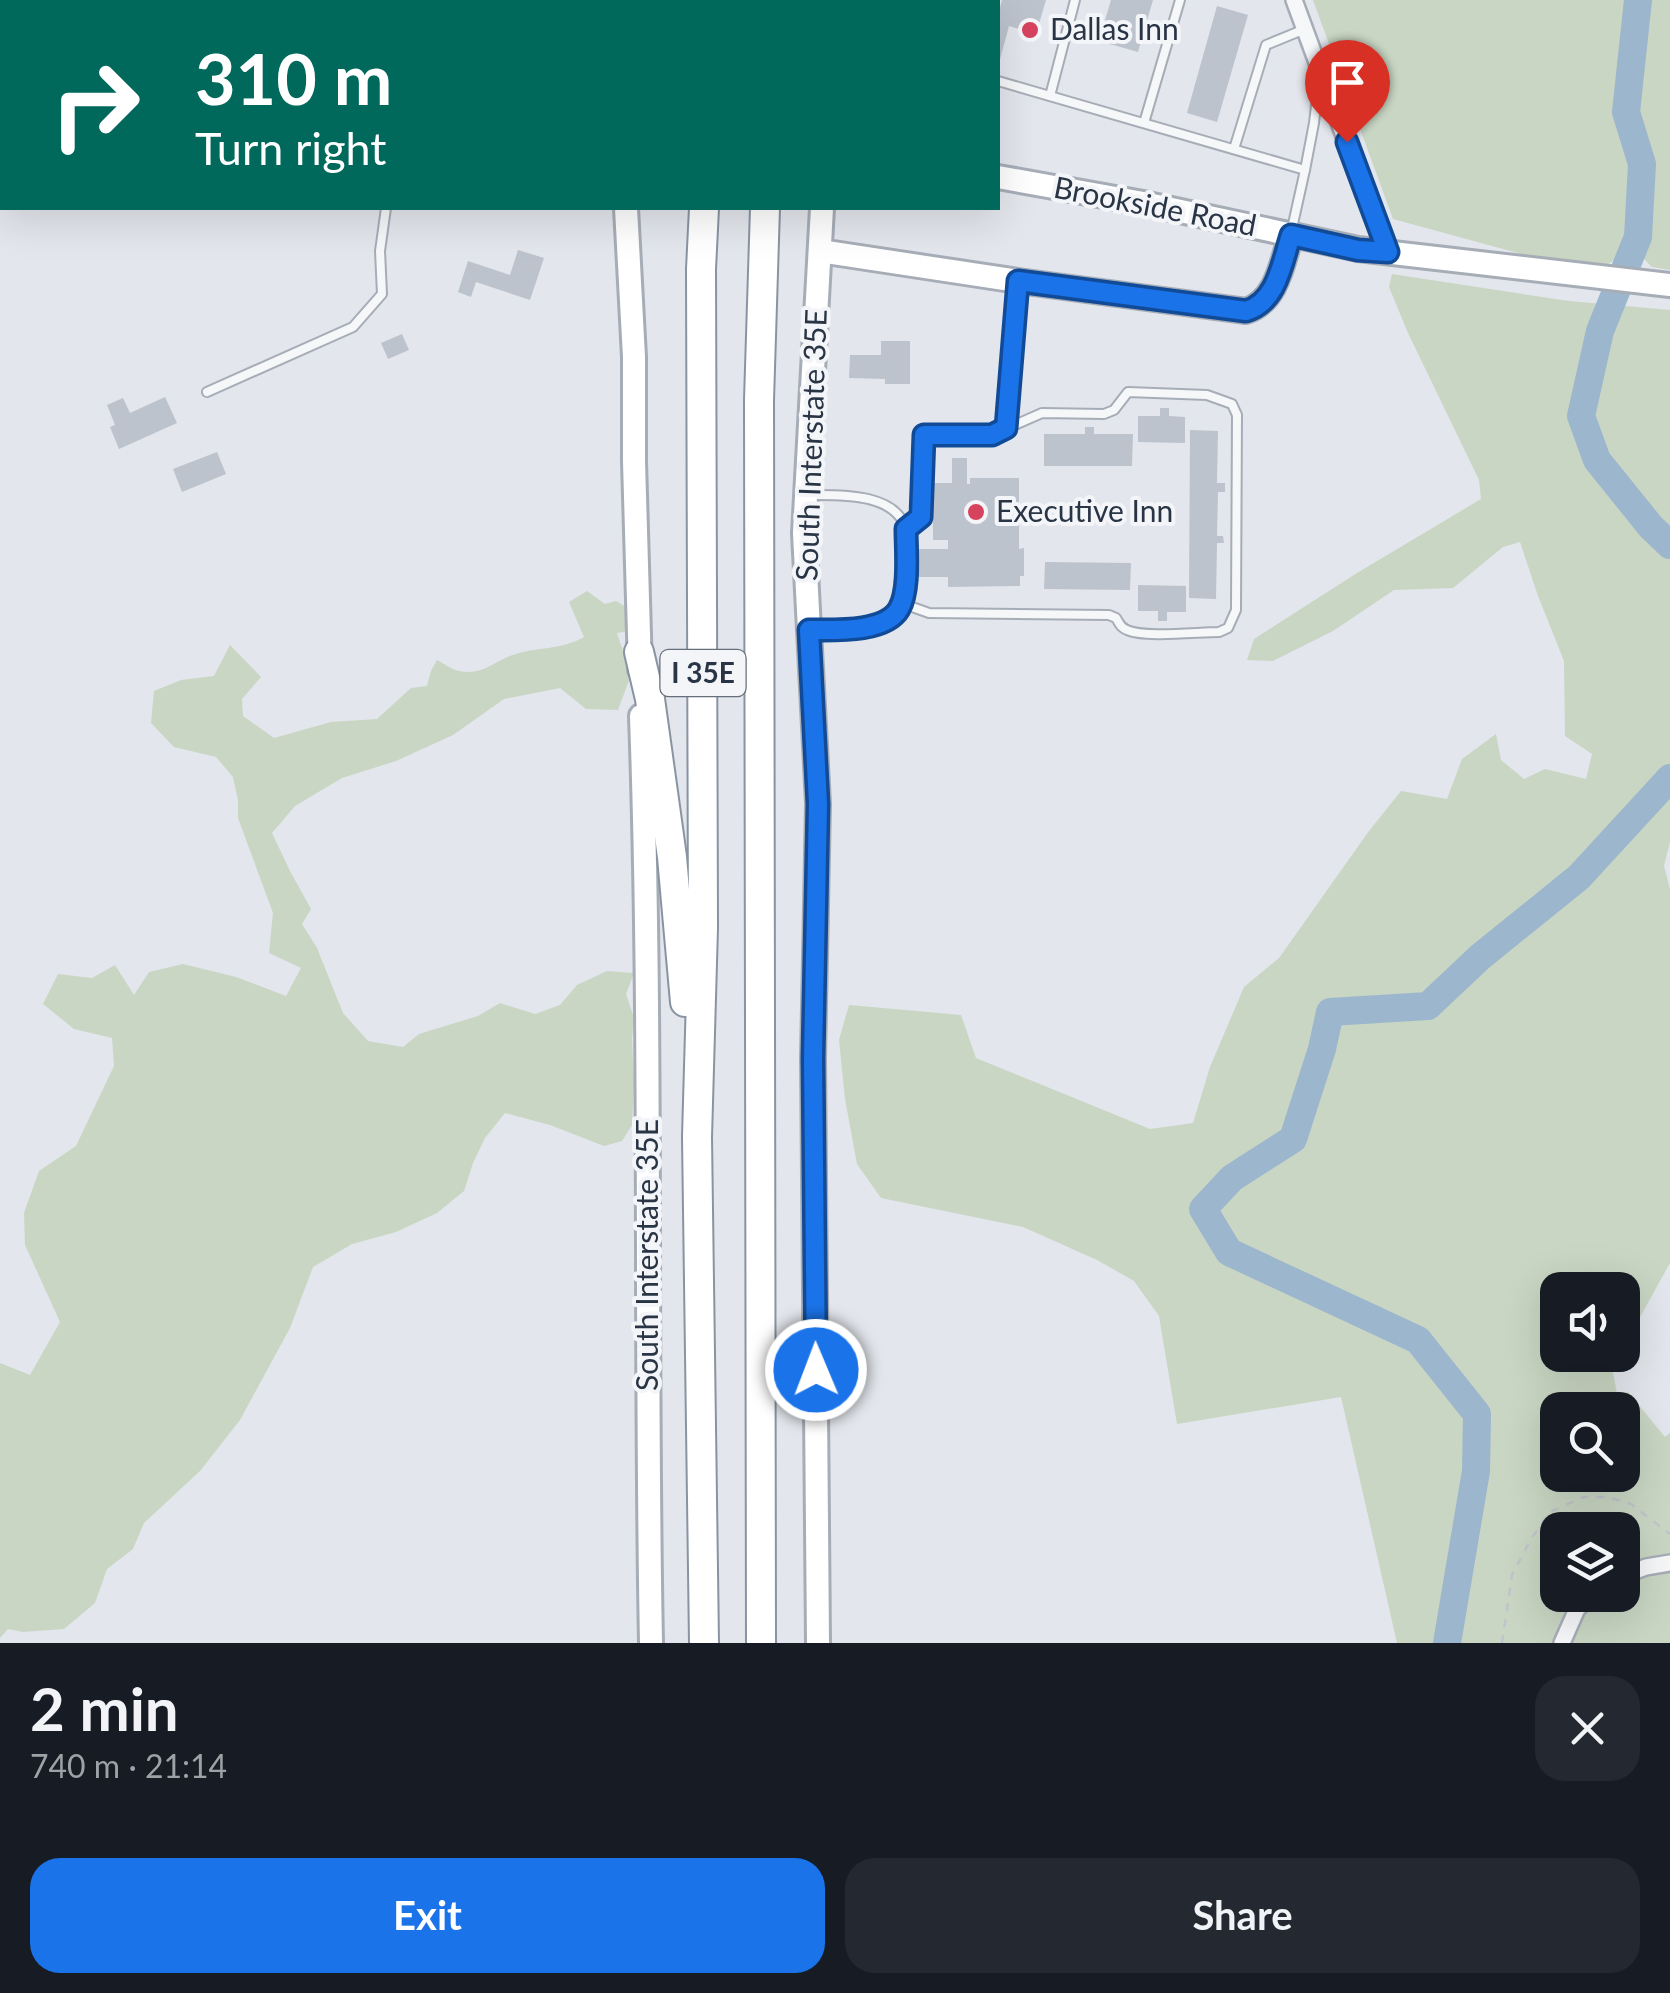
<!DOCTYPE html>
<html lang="en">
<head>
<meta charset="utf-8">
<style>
  :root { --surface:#171b24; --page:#242831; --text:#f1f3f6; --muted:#9ea1a6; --accent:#1a73e8 }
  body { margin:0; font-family:Lato,sans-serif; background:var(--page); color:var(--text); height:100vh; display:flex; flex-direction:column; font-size:38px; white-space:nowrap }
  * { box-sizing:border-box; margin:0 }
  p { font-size:32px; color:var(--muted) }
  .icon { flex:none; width:55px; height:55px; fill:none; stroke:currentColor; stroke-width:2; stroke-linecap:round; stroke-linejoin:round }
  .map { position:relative; height:1643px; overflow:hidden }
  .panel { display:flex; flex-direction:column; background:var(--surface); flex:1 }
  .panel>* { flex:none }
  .guide { position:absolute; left:0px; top:0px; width:1000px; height:210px; box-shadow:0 10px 40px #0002; background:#00695c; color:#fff; overflow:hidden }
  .controls { position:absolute; left:1540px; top:1272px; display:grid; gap:20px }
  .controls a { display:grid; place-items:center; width:100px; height:100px; border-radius:20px; background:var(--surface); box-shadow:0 10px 40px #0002; font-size:50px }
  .pin { position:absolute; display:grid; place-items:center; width:85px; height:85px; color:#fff; margin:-102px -42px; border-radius:50% 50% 50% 0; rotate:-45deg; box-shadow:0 0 10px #0007 }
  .pin .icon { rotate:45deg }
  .me { position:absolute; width:110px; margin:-55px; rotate:359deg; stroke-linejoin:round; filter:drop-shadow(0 0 8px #0008) }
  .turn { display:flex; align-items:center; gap:35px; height:210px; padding:0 30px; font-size:45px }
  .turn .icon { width:130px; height:130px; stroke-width:2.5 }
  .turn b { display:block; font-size:70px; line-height:85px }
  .round { display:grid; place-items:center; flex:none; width:105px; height:105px; border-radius:30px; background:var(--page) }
  .overview { display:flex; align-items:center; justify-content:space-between; height:170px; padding:0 30px }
  h1 { font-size:60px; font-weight:700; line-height:75px }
  .cta { display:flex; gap:20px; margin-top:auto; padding:20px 30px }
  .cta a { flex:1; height:115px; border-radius:30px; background:var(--accent); color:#fff; font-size:40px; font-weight:700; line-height:115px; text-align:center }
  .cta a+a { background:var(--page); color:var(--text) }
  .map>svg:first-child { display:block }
  .green { fill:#c9d6c3; fill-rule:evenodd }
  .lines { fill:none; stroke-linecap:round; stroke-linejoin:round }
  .river { stroke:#9cb6cd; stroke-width:28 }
  .building { fill:#bcc3cc }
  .lane-casing { stroke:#a7adb7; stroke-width:12 }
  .street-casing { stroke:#a7adb7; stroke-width:20 }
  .secondary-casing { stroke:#a7adb7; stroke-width:28 }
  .highway-casing { stroke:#8994a3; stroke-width:32 }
  .path { stroke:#c1c4ca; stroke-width:2.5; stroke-dasharray:8 8; stroke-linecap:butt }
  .lane { stroke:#f6f7f9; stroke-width:8 }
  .street { stroke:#f6f7f9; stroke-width:15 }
  .secondary { stroke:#fff; stroke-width:22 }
  .highway { stroke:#fff; stroke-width:28 }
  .route-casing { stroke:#114b97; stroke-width:25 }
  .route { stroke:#1a73e8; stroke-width:18 }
  .poi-dot { fill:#d6435e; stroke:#f3f5f9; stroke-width:4 }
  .labels { text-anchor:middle; stroke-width:8; stroke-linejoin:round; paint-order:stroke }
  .shield { fill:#f3f5f9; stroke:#666e7b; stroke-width:2.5 }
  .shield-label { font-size:28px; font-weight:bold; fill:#293445 }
  .poi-label { font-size:30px; fill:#293445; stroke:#f3f5f9; text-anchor:start }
  .street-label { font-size:30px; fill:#293445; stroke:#f3f5f9 }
</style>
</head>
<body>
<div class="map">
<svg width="1670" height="1643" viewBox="0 0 1670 1643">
  <rect width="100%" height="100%" fill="#e3e6ec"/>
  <!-- green -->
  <g class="green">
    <polygon points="1313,0 1670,0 1670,270 1652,267 1632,247 1603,268 1536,258 1393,219"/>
    <path d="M1392 274 1569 301 1670 310V842L1664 866 1670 889V1263L1623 1348 1622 1290H1558V1355H1619L1612 1367 1617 1394 1628 1392 1665 1437 1670 1433V1643H1397L1341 1397 1177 1424 1159 1316 1134 1281 1097 1260 1023 1227 881 1198 857 1164 845 1099 839 1040 849 1005 961 1015 976 1058 1150 1129 1193 1123 1210 1067 1244 987 1279 958 1369 831 1401 791 1447 799 1462 759 1496 734 1501 760 1524 779 1545 769 1586 779 1592 754 1565 736 1564 661 1538 596 1520 542 1503 547 1453 588 1394 590 1333 631 1273 661 1247 660 1254 639 1357 573 1481 499 1479 480 1408 333 1389 287ZM1558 1410H1622V1475H1558ZM1558 1530H1622V1595H1558Z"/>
    <path d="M587 591 605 604 616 601 631 610 630 631 617 633 631 675 618 710 586 709 560 688 504 699 453 735 396 761 342 778 295 806 272 833 290 871 311 909 302 924 317 948 343 1013 368 1041 403 1047 419 1034 478 1016 500 1003 535 1014 560 1005 577 985 607 971 634 973 626 994 634 1018 632 1039 634 1084 632 1125 622 1141 604 1146 550 1125 505 1113 485 1138 473 1163 464 1191 437 1213 396 1232 352 1244 313 1267 290 1328 240 1420 200 1471 144 1523 133 1549 107 1569 95 1603 64 1629 23 1632 8 1629 0 1638V1363L30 1375 60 1322 25 1245 24 1213 39 1171 76 1146 114 1066 112 1038 74 1029 43 1004 58 974 92 978 115 965 134 995 149 972 183 964 236 977 286 996 301 968 269 953 273 913 238 818V800L233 777 216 757 174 747 151 723 154 691 181 680 214 676 230 645 261 677 242 699 243 716 274 738 331 722 377 719 411 688 427 686 431 671 437 660C443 663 452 670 459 671 483 676 494 661 513 655 538 646 559 651 584 637L569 602Z"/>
  </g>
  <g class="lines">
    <!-- river -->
    <g class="river">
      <polyline points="1638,0 1626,112 1642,164 1638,237 1600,331 1581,416 1597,460 1651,527 1670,545"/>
      <polyline points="1447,1643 1476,1471 1477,1414 1418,1340 1229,1252 1203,1209 1232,1178 1293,1139 1322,1049 1330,1012 1428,1006 1480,957 1579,877 1670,778"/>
    </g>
  </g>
  <!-- building -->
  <g class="building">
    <polygon points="1002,0 1046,0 1036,34 1009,26 999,63 998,15"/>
    <polygon points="1111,0 1153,0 1138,52 1099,41"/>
    <polygon points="1217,6 1248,15 1217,122 1187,113"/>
    <polygon points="518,250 544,258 530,300 476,282 471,297 458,292 468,261 510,275"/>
    <polygon points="402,334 409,350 388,359 381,343"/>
    <polygon points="881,341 910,341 910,384 885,384 885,379 849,378 850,355 881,355"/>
    <polygon points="165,397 177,423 119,449 110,427 115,425 107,405 123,398 130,413"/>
    <polygon points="1160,408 1169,408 1169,416 1185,417 1185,443 1138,442 1138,416 1160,416"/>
    <polygon points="1085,427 1094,427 1094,434 1133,434 1132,466 1044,466 1044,434 1085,434"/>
    <polygon points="1190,430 1218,431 1217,483 1225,483 1225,492 1218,492 1217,536 1223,536 1224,543 1217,543 1216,599 1189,598"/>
    <polygon points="217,452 226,474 182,492 173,469"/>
    <polygon points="952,458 967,458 967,484 970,484 970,478 1019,478 1019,549 1024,548 1024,576 1020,576 1020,586 948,587 948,577 917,577 917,549 948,549 948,540 933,540 933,483 952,483"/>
    <polygon points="1045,562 1131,563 1130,590 1044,589"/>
    <polygon points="1138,585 1186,586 1186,612 1167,612 1167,621 1158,621 1158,611 1138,611"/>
  </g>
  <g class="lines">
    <defs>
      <g id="lane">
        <polyline points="880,2 881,0"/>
        <polyline points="998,81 1305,170 1291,233"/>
        <polyline points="1050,96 1075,0"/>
        <polyline points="1144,123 1180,0"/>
        <polyline points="1234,149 1266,45 1305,29"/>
        <polyline points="1305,170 1314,123 1319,80"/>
        <polyline points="207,392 353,327 382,294 380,251 386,208"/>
        <polyline points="1006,428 1018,285"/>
        <path d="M811 495C841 495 897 493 906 530 909 541 907 558 906 569 905 583 906 604 896 614 875 633 839 630 813 630"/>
        <path d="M901 603 929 613 1109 615 1116 618C1120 624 1120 627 1127 630 1144 638 1198 632 1219 632L1228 628 1236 610 1237 415 1232 404 1207 395 1128 392 1114 410 1104 414 1042 413 992 435H925L921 517 906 529"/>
      </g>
      <g id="street">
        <polyline points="517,0 525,2"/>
        <polyline points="1294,0 1387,253"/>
        <polyline points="428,2 428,0"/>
        <polyline points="1622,1576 1646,1567 1670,1563"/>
        <polyline points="1562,1643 1577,1609 1592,1595"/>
      </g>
      <g id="secondary">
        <polyline points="631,2 632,0"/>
        <polyline points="836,2 836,0"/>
        <polyline points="998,177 1143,203 1358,249 1670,285"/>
        <polyline points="626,208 634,357 634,461 640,669"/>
        <path d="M820 251 1018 281 1246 311C1277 301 1282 263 1291 235"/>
        <path d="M641 716C652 1025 645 1334 651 1643"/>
        <polyline points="818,1643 813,1058 818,804 804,533 822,208"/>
      </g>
      <g id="highway">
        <polyline points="714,2 715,0"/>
        <polyline points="774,2 775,0"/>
        <polyline points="704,208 701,269 703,928 697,1137 704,1643"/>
        <polyline points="639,652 650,699 672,857 685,1002"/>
        <polyline points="761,1643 759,400 765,208"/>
      </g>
    </defs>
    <!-- lane casing -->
    <use href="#lane" class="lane-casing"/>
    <!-- street casing -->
    <use href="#street" class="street-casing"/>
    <!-- secondary casing -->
    <use href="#secondary" class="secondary-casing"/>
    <!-- highway casing -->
    <use href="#highway" class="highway-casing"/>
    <!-- path -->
    <polyline class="path" points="1502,1643 1512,1575 1531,1539 1550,1512 1584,1497 1608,1497 1631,1504 1670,1534"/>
    <!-- lane -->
    <use href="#lane" class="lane"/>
    <!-- street -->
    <use href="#street" class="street"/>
    <!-- secondary -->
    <use href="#secondary" class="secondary"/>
    <!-- highway -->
    <use href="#highway" class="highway"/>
  </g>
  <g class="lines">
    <defs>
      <path id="route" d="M816 1370 813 1058 818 804 809 630C834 630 885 633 899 609 910 590 906 550 906 529L921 517 924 435H992L1006 428 1018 281 1246 311C1277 302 1282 263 1291 235L1358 250 1388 252 1347 142"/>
    </defs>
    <!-- route casing -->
    <use href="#route" class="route-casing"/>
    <!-- route -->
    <use href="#route" class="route"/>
  </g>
  <!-- markers -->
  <g class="poi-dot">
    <circle cx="1030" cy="30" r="10"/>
    <circle cx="976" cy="512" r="10"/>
  </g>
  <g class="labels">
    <!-- shield labels -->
    <rect class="shield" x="660.5" y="650" width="85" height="46" rx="8"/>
    <g class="shield-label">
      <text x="703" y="683">I 35E</text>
    </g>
    <!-- poi labels -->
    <g class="poi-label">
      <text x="1050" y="40">Dallas Inn</text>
      <text x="996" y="522">Executive Inn</text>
    </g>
    <!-- street labels -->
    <g class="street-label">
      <text transform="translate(1155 207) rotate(11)" y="10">Brookside Road</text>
      <text transform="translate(812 445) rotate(-88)" y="10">South Interstate 35E</text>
      <text transform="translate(648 1255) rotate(-90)" y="10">South Interstate 35E</text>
    </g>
  </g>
</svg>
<div class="controls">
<a><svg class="icon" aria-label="sound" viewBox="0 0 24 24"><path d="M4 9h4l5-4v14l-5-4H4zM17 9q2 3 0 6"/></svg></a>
<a><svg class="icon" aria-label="search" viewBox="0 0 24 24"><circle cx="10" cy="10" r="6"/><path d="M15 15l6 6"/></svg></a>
<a><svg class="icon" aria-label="layers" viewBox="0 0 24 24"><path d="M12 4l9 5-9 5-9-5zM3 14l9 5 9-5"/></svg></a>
</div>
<div class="pin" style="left:1347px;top:142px;background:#d93025"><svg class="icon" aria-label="arrive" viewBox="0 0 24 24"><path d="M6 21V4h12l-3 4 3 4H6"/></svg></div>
<svg class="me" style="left:816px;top:1370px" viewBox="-20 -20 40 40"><circle r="17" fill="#1a73e8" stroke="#fff" stroke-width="3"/><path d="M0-11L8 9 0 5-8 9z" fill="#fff"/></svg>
<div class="guide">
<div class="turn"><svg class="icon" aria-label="right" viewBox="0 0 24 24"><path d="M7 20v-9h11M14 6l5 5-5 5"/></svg><div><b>310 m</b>Turn right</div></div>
</div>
</div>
<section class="panel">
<div class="overview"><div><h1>2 min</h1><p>740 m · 21:14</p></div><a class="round"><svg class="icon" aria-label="close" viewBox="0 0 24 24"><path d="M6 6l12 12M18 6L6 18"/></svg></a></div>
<div class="cta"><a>Exit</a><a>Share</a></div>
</section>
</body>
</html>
